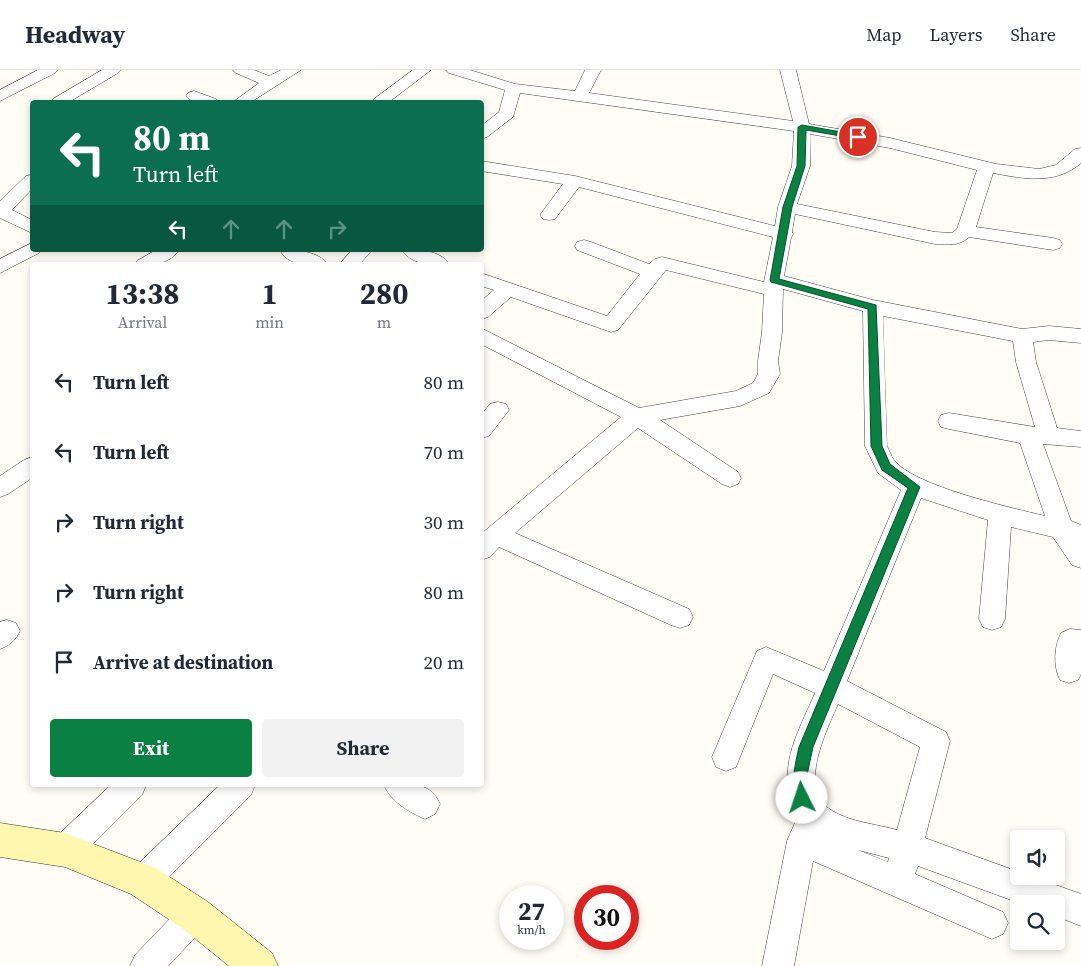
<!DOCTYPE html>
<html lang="en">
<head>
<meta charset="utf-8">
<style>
  :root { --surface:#fff; --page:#f2f2f3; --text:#1f2937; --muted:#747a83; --line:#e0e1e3; --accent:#0b8043 }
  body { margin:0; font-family:"Source Serif 4",serif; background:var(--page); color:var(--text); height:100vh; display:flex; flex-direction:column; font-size:19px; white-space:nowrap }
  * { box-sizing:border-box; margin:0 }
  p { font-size:16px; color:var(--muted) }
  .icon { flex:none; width:28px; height:28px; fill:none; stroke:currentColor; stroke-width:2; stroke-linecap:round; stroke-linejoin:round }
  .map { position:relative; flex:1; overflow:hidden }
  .side { position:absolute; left:30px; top:192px; width:454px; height:525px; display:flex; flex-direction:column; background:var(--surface); border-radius:5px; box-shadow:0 2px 8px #0003 }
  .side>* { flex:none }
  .top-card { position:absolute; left:30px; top:30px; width:454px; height:152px; border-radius:5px; box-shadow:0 2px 8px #0003; background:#0b6e4f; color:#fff; overflow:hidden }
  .tools { position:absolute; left:1010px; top:760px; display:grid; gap:10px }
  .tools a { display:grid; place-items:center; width:55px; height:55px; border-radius:5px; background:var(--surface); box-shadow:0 2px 8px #0003; font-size:25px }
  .speed { position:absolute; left:499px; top:815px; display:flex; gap:10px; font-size:25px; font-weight:700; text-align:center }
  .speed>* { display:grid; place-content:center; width:65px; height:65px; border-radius:50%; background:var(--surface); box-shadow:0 2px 8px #0003; line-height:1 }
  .speed small { font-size:12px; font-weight:400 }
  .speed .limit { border:8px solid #d22; background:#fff; color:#111 }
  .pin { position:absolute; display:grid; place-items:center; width:42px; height:42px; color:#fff; margin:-21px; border:2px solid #fff; border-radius:50%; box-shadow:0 1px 5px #0007 }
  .me { position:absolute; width:55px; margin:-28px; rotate:356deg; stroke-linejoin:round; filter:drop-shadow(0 0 4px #0008) }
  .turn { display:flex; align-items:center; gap:18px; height:105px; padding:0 20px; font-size:22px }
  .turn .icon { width:65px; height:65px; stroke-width:2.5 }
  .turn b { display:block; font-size:35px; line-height:42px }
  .lanes { display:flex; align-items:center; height:48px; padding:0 20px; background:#0003; justify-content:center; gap:25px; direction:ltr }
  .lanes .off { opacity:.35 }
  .eta { display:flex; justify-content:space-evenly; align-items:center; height:85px; text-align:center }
  .eta b { font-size:30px; font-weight:700; line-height:35px }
  .button { display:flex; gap:10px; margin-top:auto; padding:10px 20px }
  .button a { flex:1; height:58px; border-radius:5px; background:var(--accent); color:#fff; font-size:20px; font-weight:700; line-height:58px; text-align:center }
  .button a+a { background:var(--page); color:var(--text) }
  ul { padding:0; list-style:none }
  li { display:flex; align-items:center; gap:15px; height:70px; padding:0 20px }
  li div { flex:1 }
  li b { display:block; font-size:19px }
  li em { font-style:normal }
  header { display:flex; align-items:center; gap:30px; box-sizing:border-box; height:70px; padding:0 25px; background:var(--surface); border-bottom:1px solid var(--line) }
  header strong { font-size:24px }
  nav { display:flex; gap:28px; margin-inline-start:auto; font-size:18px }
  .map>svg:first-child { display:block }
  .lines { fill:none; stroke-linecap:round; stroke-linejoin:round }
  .minor-casing { stroke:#444; stroke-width:1 }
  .secondary-casing { stroke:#333; stroke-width:1 }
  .minor { fill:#fff; fill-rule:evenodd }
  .secondary { fill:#fff6b0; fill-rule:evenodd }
  .route { fill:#0b8043; stroke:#07532c }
</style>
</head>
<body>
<header>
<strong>Headway</strong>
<nav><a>Map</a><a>Layers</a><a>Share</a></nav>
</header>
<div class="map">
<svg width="1081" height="896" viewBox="0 0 1081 896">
  <rect width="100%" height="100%" fill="#fffdf5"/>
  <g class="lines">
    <defs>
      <g id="minor">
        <polygon points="38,0 58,0 55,3 0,31 0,20"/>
        <polygon points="102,0 121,0 118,3 69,32 51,32 53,29"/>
        <polygon points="233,0 254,0 269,6 281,0 301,0 251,32 233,32 259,13 236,3"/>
        <polygon points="413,0 431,0 389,32 372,32 374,29"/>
        <path d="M446 0H470L515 14 575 21 585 0H601L589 23 793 51 780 0H796L809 54 890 68 996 94 1039 99 1056 95 1075 79 1081 78V93C1056 115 1024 109 993 103L976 157 1053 168 1060 170 1062 174 1060 178 1053 180 969 167C959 177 948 174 935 174L795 144 792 162 793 164 791 168 784 206 873 230 1022 259 1049 256 1081 259V273L1049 270 1033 272 1036 292 1057 358 1081 361V377L1043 374 1071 451 1081 455V498L1072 495 1053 467 1011 457 1005 549 1001 557 992 560 983 557 979 549 988 450 921 428 847 611 946 662 950 671 925 768 1019 802V806H1031L1081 824V856L1056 846V834H1022L918 796 915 804 1003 842 1008 853 1003 864 992 869 813 791 794 896H762L787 771 797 748C775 699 796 667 815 623L773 604 736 697 726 701 716 697 712 687 757 581 766 577 824 601 901 420 878 403 865 376 863 241 783 219 782 262 778 291 780 304 769 323 740 336 660 350 738 402 741 408 738 414 730 417 722 414 638 358 515 463 689 539 693 547 689 555 680 558 671 555 499 477 490 487 481 490V464L621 347 481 274V258L639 338 736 321 753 313 758 304V291L762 262 764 224 666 200 618 260 611 262 511 227 488 247 481 249V231L494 220 481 216V203L607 246 640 204 577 180 575 176 577 172 584 170 591 172 649 194 655 189 662 187 764 212 773 167 579 117 555 149 549 150 543 149 540 145 563 114 481 101V91L575 106 775 156 778 137 792 96 794 61 520 23 513 47 487 67 481 69V56L499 42 505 20 449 3ZM810 64 890 78 977 100 957 159 952 163 935 162 797 134 810 96ZM883 246 1013 271 1016 292 1035 357 949 343 941 345 938 351 941 357 949 359 1020 373 1045 446C1012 438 913 416 894 390 891 386 889 380 887 376ZM838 634 920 677 897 760C876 754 849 752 831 740 797 719 826 662 838 634ZM858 780 889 788 888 792Z"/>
        <path d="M194 21 216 29 218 32C208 33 193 35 186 26L188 23Z"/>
        <polygon points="32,105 32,119 12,140 32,150 32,163 0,148 0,131 26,106"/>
        <polygon points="32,173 32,180 41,180 39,183 0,203 0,189"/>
        <path d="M156 180H179C169 195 151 195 135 195L137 191Z"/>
        <path d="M282 180C297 180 319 181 328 195 313 195 290 197 281 182Z"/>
        <polygon points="352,180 372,180 359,195 339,195"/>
        <path d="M402 180C418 180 440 179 450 195 434 195 412 196 402 180Z"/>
        <polygon points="498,332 506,334 509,340 489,366 481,368 481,345 490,334"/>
        <polygon points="32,387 32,408 8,424 0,427 0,406 24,390"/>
        <path d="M7 550 16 553 20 561C15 571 10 575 0 579V552Z"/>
        <path d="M1070 559 1081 560V604L1078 610 1069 613 1060 610C1053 596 1054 576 1061 563Z"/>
        <polygon points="111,715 146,715 142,725 76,791 65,795 54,791 50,780 54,769"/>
        <polygon points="220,715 255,715 251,725 154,822 143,826 132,822 128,811 132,800"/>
        <path d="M384 715C407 715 429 709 440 734L435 744 425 749C409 742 390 731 384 715Z"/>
        <polygon points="195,829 206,834 211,845 206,856 168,896 130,896 135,885 184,834"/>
      </g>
      <polygon id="secondary" points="0,753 65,763 156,798 208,832 272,883 278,896 229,896 182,858 131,824 65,797 0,787"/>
    </defs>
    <!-- minor casing -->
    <use href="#minor" class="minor-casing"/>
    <!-- secondary casing -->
    <use href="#secondary" class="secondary-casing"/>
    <!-- minor -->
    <use href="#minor" class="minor"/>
    <!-- secondary -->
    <use href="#secondary" class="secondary"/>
  </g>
  <!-- route -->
  <path class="route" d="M802 55 858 65 862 67 858 69 806 60 805 96 792 137 779 209 876 235 882 376 890 394 920 417 813 677 807 705 809 728 807 733 802 735 797 733C790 715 795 695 799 677L908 418 882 400 871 376 868 239 771 212 770 210 783 137 797 96 798 57Z"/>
</svg>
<div class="tools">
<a><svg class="icon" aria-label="sound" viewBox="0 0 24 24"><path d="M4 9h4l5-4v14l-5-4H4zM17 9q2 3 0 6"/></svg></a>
<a><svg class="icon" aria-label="search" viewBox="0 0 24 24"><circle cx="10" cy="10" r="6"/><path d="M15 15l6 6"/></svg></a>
</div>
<div class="speed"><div>27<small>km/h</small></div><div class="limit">30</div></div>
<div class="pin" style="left:858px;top:67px;background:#d93025"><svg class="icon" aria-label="arrive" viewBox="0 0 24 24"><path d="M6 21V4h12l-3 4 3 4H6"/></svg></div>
<svg class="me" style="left:802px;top:728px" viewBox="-20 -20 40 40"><circle r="19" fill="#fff"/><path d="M0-13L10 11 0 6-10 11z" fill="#0b8043"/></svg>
<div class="top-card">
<div class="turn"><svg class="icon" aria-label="left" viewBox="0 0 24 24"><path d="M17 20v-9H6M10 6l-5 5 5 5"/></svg><div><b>80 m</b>Turn left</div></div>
<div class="lanes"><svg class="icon" aria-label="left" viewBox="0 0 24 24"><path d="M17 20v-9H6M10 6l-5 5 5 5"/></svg><svg class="icon off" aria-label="ahead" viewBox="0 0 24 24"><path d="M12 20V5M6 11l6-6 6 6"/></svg><svg class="icon off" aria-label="ahead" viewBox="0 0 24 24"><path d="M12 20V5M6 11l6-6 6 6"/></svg><svg class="icon off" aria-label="right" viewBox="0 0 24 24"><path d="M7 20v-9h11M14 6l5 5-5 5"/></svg></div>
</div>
<section class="side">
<div class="eta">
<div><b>13:38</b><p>Arrival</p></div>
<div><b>1</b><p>min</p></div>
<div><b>280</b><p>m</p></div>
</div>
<ul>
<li><svg class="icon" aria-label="left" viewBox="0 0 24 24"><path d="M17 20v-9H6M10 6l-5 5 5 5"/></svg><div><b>Turn left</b></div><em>80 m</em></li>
<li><svg class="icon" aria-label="left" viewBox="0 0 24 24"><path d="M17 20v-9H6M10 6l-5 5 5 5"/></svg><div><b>Turn left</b></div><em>70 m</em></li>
<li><svg class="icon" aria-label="right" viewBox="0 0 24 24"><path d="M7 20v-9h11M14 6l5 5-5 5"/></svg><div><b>Turn right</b></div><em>30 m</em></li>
<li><svg class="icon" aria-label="right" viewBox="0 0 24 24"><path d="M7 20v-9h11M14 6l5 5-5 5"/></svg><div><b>Turn right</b></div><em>80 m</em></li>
<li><svg class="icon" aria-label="arrive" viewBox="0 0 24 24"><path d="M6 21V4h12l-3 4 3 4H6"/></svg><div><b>Arrive at destination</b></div><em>20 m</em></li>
</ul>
<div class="button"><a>Exit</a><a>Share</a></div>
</section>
</div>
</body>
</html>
